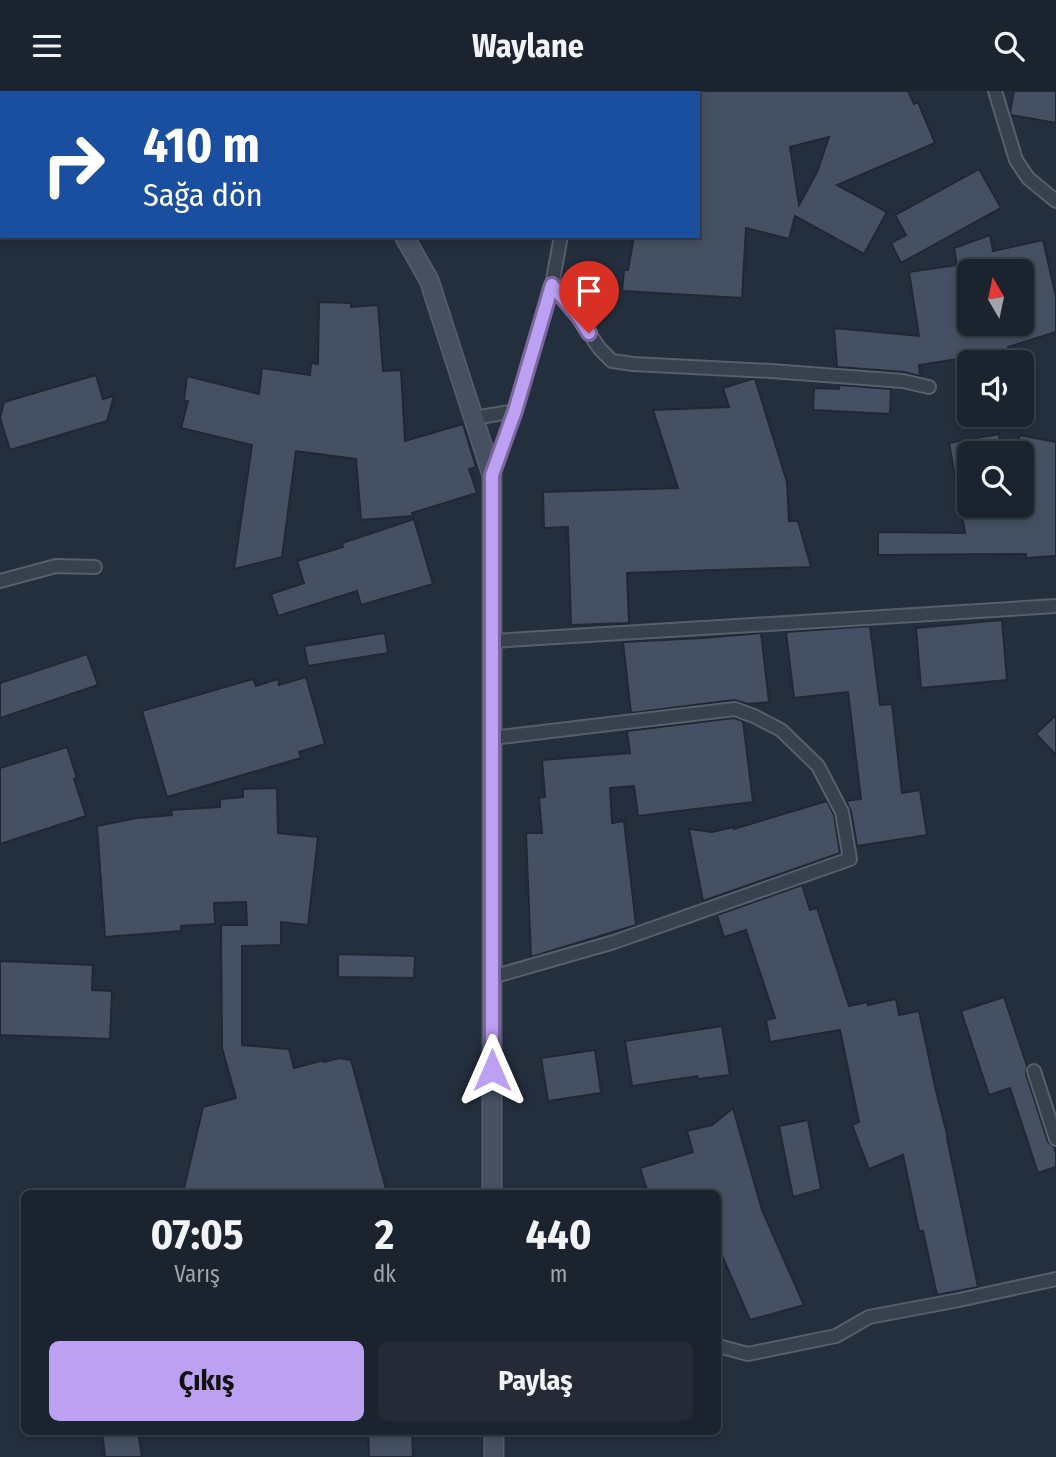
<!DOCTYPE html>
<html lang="tr">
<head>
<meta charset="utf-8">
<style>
  :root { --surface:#1b232e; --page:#242b36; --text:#f1f3f6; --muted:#a0a4aa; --line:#39404a; --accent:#bca0f2 }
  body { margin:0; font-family:"Fira Sans Condensed",sans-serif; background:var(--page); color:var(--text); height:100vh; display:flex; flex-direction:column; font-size:26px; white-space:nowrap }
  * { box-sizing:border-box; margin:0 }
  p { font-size:23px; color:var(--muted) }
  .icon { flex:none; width:38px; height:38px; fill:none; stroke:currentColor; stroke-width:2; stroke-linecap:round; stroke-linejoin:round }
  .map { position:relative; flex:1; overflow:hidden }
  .panel { position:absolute; left:21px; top:1099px; width:700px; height:245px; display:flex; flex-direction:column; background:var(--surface); border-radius:10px; box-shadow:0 4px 10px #0003,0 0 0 2px var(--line) }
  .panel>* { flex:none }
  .banner { position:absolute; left:0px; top:0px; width:700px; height:147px; box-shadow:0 4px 10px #0003,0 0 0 2px var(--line); background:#1a4fa0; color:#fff; overflow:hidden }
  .needle { width:46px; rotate:351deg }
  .buttons { position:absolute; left:957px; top:168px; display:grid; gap:14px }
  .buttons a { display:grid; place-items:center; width:77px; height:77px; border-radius:10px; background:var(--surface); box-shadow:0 4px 10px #0003,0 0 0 2px var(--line); font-size:35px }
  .pin { position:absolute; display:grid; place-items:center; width:60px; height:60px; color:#fff; margin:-72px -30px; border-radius:50% 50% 50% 0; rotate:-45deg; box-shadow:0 0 7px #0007 }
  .pin .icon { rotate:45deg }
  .me { position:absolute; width:77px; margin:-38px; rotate:0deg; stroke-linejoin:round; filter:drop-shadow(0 0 5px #0008) }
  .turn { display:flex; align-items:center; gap:24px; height:147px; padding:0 28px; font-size:32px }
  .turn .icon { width:91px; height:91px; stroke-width:2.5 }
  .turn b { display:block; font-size:49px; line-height:60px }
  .eta { display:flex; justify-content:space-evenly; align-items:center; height:119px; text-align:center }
  .eta b { font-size:42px; font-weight:700; line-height:49px }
  .cta { display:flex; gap:14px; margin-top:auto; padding:14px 28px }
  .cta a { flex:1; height:80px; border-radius:10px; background:var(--accent); color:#111; font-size:28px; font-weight:700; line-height:80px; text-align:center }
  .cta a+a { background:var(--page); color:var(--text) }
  header { display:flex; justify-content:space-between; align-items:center; height:91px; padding:0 28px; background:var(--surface); font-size:32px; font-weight:700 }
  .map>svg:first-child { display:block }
  .building { fill:#455162; stroke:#1f2835; stroke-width:2; fill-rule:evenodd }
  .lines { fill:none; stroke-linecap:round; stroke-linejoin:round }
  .street-casing { stroke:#565f6c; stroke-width:16 }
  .secondary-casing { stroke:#565f6c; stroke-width:21 }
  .street { stroke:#38414e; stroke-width:12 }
  .secondary { stroke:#465061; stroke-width:18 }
  .route-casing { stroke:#7a689d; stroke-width:18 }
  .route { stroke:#bca0f2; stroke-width:12 }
</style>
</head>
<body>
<header><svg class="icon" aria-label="menu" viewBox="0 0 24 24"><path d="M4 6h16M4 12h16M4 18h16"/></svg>Waylane<svg class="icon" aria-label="search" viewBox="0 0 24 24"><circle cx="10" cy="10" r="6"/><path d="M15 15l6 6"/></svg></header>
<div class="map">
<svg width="1056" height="1366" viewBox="0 0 1056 1366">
  <rect width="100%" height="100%" fill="#242f3e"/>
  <!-- building -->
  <g class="building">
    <path d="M698 0H908L914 13 918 11 935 52 837 94 887 121 864 163 795 125 789 148 746 137 742 207 622 200 624 179H628L634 145H700L701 126H698ZM829 46 817 81 799 114 790 56Z"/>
    <polygon points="1014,0 1056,0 1056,32 1011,24 1010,21"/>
    <polygon points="979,78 1001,117 901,172 891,152 906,144 895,124"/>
    <path d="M990 144 993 160 1043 149 1056 206V241L1008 256V260L919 274 920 285 904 281 837 276 834 237 919 245 909 181 957 174 954 157ZM970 180H1022V233H970Z"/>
    <polygon points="319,211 351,212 351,216 378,214 383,280 401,279 405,350 463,333 476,376 469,378 477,402 412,422 413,425 361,429 356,368 296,360 282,466 234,478 252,354 181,337 188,310 184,310 187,285 259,303 262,277 310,284 311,272 318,273"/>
    <polygon points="96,284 103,308 114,305 107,330 10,359 0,327 4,311"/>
    <polygon points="752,288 755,288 787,391 789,430 798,430 811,476 627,482 629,532 571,534 568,436 544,437 543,401 678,397 653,319 729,316 723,297"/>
    <polygon points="839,294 891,298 890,323 813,319 814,297 839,298"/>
    <polygon points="999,343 1002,362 970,362 970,415 1011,415 1013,423 1023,421 1022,362 1020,362 1019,344 1056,351 1056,465 1026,467 1026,463 878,464 878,441 965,442 949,352"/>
    <polygon points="414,428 433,493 361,514 357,500 278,525 271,503 304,492 297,470 343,456 342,452"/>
    <polygon points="1002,529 1007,589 921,597 916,537"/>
    <polygon points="870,535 880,614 892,613 902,702 920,699 927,744 857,755 851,720 846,710 861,708 848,601 794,607 786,541"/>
    <polygon points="385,542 388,562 308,575 304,555"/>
    <polygon points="761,542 769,611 748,613 734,609 631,622 623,551 703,547"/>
    <polygon points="87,563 98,594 0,627 0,592"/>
    <polygon points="306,586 325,653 299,661 301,667 167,706 142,620 253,588 256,595 278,588 279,594"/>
    <polygon points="1056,624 1056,664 1036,643"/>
    <polygon points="734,627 743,630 753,711 638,725 634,695 610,697 612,732 624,730 636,834 531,866 526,742 542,742 539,707 545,706 542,669 630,662 627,640"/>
    <polygon points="67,656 77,687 74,688 86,725 0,753 0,677"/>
    <polygon points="277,697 278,742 318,746 308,834 281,831 281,854 242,855 242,954 289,958 294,977 324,969 324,971 340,967 351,969 387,1102 183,1102 203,1016 236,1007 222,957 221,834 247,834 246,811 214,812 215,833 181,835 181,840 105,846 97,735 137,727 172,724 171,719 220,716 220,708 243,706 243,698"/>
    <polygon points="827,710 834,724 840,762 703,810 689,738 712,741 734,736 734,738"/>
    <polygon points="802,794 810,819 817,817 849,915 868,911 868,914 896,908 899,924 919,920 936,1000 948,1047 947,1047 978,1196 937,1204 923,1140 919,1140 903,1064 869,1078 852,1034 859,1031 840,939 770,951 766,929 775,927 746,839 724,846 717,824"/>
    <polygon points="338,863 415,865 414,887 338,886"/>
    <polygon points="0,870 93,874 92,899 112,900 110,948 0,944"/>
    <polygon points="1004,906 1027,975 1026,983 1048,1051 1054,1056 1056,1063 1056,1076 1038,1082 1010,997 989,1004 961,920"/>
    <polygon points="722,935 730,984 698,988 697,985 632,995 625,950"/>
    <polygon points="595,959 601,1002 548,1010 541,967"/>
    <polygon points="733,1017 762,1119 804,1214 750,1229 718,1155 718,1102 648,1102 640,1077 693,1061 687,1040 712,1034"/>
    <polygon points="808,1029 821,1098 793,1106 779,1035"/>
    <polygon points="102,1340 138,1340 142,1366 105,1366"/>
    <polygon points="368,1340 412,1340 413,1366 369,1366"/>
  </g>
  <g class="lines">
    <defs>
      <g id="street">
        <polyline points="995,0 1016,69 1028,87 1056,110"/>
        <polyline points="585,2 586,0"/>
        <polyline points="552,194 578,226 600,258 612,270 633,273 771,280 903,290 929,296"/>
        <polyline points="474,327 515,320"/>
        <polyline points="492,384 515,320 552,194 561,145"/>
        <polyline points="0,490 56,475 95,476"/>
        <path d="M492 550C680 540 868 526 1056 515"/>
        <polyline points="492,886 614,851 850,768 842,721 818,675 781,639 754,625 735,618 492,647"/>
        <polyline points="1034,980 1056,1048"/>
        <polyline points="718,1255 748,1263 836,1245 869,1226 959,1209 1056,1188"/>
      </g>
      <g id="secondary">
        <polyline points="311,0 312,2"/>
        <polyline points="404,145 429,189 492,384 492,1102"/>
        <polyline points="494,1340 494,1366"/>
      </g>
    </defs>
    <!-- street casing -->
    <use href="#street" class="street-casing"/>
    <!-- secondary casing -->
    <use href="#secondary" class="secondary-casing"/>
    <!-- street -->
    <use href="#street" class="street"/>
    <!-- secondary -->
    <use href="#secondary" class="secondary"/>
  </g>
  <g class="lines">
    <defs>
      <polyline id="route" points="492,979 492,384 515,320 552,194 579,226 589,242"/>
    </defs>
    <!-- route casing -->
    <use href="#route" class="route-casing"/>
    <!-- route -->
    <use href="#route" class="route"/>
  </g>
</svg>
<div class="buttons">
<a><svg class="needle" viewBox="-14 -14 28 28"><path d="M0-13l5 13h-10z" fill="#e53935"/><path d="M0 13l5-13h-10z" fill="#a0a4aa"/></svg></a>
<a><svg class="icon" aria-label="sound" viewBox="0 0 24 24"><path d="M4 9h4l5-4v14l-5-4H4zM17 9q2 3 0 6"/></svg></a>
<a><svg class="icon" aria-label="search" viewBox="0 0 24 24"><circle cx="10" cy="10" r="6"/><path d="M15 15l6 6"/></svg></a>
</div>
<div class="pin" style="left:589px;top:242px;background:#d93025"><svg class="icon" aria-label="arrive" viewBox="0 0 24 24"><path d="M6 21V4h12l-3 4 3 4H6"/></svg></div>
<svg class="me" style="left:492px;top:979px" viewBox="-20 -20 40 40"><path d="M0-17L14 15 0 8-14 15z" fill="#bca0f2" stroke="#fff" stroke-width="4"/></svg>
<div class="banner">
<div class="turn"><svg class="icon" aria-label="right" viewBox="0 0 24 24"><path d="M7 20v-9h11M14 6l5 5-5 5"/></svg><div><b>410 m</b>Sağa dön</div></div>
</div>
<section class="panel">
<div class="eta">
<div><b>07:05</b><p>Varış</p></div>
<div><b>2</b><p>dk</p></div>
<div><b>440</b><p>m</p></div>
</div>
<div class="cta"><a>Çıkış</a><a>Paylaş</a></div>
</section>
</div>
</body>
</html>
